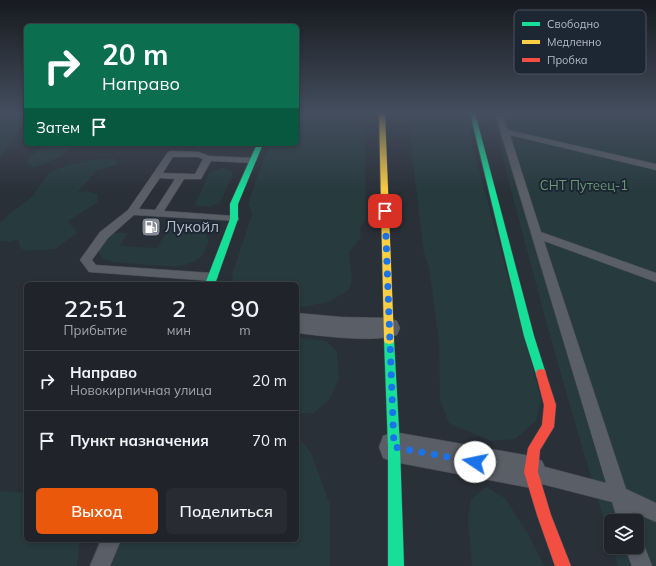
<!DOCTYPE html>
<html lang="ru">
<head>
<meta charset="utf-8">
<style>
  :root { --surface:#20242a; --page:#282c32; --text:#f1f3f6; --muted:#a2a4a8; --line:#3d4147; --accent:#ea580c }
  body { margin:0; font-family:Mulish,sans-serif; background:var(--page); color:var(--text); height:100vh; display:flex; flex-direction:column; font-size:15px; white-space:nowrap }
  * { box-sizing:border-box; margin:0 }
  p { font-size:13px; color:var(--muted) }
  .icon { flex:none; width:22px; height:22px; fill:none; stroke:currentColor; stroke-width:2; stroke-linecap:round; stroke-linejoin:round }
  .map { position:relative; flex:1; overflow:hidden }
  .side { position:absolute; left:24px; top:282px; width:275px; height:260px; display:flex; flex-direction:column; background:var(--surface); border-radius:6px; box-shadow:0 2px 6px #0003,0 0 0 1px var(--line) }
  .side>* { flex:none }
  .hud { position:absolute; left:24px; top:24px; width:275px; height:122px; border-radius:6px; box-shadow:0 2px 6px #0003,0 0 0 1px var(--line); background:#0b6e4f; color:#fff; overflow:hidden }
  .tools { position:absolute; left:604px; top:514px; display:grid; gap:8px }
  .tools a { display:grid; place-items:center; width:40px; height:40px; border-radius:6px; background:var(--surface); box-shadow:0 2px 6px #0003,0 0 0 1px var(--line); font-size:20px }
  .pin { position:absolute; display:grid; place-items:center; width:34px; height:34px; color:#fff; margin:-17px; border-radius:8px; box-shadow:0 2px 6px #0006 }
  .me { position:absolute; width:44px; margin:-22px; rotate:281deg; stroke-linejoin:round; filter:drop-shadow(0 0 3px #0008) }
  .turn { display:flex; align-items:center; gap:14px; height:84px; padding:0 12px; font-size:18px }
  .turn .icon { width:52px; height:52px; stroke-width:2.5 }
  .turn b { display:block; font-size:28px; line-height:34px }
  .then { display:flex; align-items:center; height:38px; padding:0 12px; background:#0003; gap:8px; font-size:15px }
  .eta { display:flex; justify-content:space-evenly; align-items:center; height:68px; text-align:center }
  .eta b { font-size:24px; font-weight:600; line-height:28px }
  .action { display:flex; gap:8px; margin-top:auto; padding:8px 12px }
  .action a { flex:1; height:46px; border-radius:6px; background:var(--accent); color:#fff; font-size:16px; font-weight:600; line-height:46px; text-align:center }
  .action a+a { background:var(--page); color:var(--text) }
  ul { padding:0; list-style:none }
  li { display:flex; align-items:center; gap:12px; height:60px; padding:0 12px; border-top:1px solid var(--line) }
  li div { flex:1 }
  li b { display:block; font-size:15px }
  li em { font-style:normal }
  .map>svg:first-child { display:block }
  .green { fill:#273a3e }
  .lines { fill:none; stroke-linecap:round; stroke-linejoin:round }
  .lane-casing { stroke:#484c55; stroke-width:1 }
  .street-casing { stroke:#484c55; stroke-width:1 }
  .fast-casing { stroke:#484c55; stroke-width:1 }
  .slow-casing { stroke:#484c55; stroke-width:1 }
  .jam-casing { stroke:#484c55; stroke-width:1 }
  .lane { fill:#5a5e66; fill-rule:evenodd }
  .street { fill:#5a5e66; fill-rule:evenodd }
  .fast { fill:#16e098; fill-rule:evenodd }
  .slow { fill:#ffcf43; fill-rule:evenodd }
  .jam { fill:#f24e42; fill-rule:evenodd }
  .route { stroke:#1a73e8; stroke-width:7; stroke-dasharray:0 12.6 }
  .labels { text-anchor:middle; stroke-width:4; stroke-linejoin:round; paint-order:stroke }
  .far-park-label { font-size:13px; fill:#6b9a76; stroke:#1d2633 }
  .poi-label { font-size:15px; fill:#b4bcc9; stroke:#1d2633; text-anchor:start }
  .key { fill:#1d2633; stroke:#4a5360; stroke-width:1 }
  .key-label { font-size:11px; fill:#b4bcc9 }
</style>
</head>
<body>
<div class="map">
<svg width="656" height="566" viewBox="0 0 656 566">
  <rect width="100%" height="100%" fill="#2a3038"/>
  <!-- green -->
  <g class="green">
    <polygon points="0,113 26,113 26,120 0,157"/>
    <polygon points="297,113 364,113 366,220 360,228 361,238 349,252 352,279 349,290 328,302 298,308 297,284 233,284 232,275 252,214 248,203 269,144 297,144"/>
    <polygon points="407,113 469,113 472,144 541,399 536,421 515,439 491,441 449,423 440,400 439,342 429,267 424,253"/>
    <path d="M492 113H656V566H618L613 547H637V521H611V542C567 400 527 257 492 113Z"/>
    <polygon points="47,144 80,144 52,161 32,168 27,162 30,156"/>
    <polygon points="99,159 116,159 116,165 96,171 78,192 88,191 98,194 97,203 68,221 77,233 55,249 28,251 20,248 18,239 10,242 0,241 0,223 12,212 31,198 50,172 67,165"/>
    <polygon points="222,168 228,169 232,172 232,176 220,203 209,207 195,205 209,173"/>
    <path d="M171 224C189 224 201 222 209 241L202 256 191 263 177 267 113 262 103 259 98 252C107 236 109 232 128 233L120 246 157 248Z"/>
    <polygon points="297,337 326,341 337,352 339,379 329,400 314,413 297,414"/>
    <polygon points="297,435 311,453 330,505 330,566 108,566 117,540 297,540"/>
    <polygon points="486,487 505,498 528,534 544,566 472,566 468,518 471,499"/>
    <polygon points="0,491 26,493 26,540 80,540 77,566 0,566"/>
  </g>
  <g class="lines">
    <defs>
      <g id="lane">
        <polygon points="495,113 502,113 508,130 656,164 656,170 510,135 541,232 656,273 656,282 544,241 626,489 656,503 656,522 633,512 636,521 618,521 612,502 534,482 528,479 525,473 528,467 534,464 606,483"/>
        <path d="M171 151 199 152 209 156 256 158 257 160 253 163 211 161 201 179H184L164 211 234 216 238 217 239 219 238 221 134 215 108 238 92 260 96 265 212 273 216 274 218 277 216 280 212 281 89 272 80 260 82 257 100 232 128 210 168 152ZM173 157H198L203 159 195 174 163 173ZM160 178 175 179 155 210 139 209Z"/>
        <polygon points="637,538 642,540 652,566 632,566 625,547 637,547"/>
        <polygon points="101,540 121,540 110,566 90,566"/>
      </g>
      <g id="street">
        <path d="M297 313 341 317 388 318 397 321 400 328 397 335C374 343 322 336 297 333Z"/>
        <polygon points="394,432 531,456 542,461 547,472 542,483 531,488 394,462 383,458 379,447 383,436"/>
      </g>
      <g id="fast">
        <polygon points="470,113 475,113 534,336 546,374 545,378 541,379 537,378 536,374 524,336"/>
        <polygon points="257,144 263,144 238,204 238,219 215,284 205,284 230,219 230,204"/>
        <polygon points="389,336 393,337 394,340 400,447 404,566 388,566 388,447 384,340 385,337"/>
      </g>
      <polygon id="slow" points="379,113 385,113 394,340 393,343 389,344 385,343 384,340"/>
      <polygon id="jam" points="541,369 545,370 546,374 556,405 554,427 540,450 538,472 551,515 571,566 555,566 537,515 524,472 528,448 542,425 544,405 536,374 537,370"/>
    </defs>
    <!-- lane casing -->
    <use href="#lane" class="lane-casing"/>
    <!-- street casing -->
    <use href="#street" class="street-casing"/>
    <!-- fast casing -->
    <use href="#fast" class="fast-casing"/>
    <!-- slow casing -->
    <use href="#slow" class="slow-casing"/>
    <!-- jam casing -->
    <use href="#jam" class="jam-casing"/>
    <!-- lane -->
    <use href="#lane" class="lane"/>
    <!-- street -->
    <use href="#street" class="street"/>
    <!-- fast -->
    <use href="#fast" class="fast"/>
    <!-- slow -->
    <use href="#slow" class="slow"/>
    <!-- jam -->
    <use href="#jam" class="jam"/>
  </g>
  <!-- sky -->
  <linearGradient id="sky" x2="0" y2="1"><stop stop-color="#171a1f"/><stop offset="0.59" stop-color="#444e5e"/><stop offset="1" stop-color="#444e5e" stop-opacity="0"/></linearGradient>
  <rect width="656" height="192" fill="url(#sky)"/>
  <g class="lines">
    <!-- route -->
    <polyline class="route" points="385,211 394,447 475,462"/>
  </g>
  <!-- icons -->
  <defs>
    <symbol id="fuel-square" viewBox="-11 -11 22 22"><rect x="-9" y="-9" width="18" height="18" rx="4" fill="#848b96" stroke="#1d2633"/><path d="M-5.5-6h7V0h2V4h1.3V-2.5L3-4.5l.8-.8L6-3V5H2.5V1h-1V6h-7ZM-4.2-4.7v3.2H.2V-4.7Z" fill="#fff"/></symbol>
  </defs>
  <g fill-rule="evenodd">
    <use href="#fuel-square" x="140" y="216" width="22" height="22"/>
  </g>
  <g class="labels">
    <!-- far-park labels -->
    <g class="far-park-label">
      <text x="584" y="190">СНТ Путеец-1</text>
    </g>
    <!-- poi labels -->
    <g class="poi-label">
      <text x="165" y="232">Лукойл</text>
    </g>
  </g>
  <!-- legend -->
  <rect x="514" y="10" width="132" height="64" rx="6" class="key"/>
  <rect x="522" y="22" width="18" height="4" fill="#16e098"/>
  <rect x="522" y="40" width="18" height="4" fill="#ffcf43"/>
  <rect x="522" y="58" width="18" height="4" fill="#f24e42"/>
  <g class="key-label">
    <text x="547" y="28">Свободно</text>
    <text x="547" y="46">Медленно</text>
    <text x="547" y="64">Пробка</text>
  </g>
</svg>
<div class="tools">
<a><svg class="icon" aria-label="layers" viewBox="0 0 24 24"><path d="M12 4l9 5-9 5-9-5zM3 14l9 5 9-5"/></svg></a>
</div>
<div class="pin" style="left:385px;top:211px;background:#d93025"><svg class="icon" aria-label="arrive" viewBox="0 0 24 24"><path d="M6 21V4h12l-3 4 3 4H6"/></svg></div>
<svg class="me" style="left:475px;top:462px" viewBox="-20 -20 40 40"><circle r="19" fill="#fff"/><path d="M0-13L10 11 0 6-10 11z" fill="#1a73e8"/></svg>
<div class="hud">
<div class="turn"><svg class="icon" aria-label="right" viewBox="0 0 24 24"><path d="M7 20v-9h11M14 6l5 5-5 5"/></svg><div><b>20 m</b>Направо</div></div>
<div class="then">Затем<svg class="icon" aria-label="arrive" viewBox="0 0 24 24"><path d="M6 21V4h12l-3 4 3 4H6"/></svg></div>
</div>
<section class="side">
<div class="eta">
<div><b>22:51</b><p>Прибытие</p></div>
<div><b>2</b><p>мин</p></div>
<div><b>90</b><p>m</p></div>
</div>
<ul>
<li><svg class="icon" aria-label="right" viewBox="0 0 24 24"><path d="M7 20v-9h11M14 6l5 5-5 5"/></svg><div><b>Направо</b><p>Новокирпичная улица</p></div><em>20 m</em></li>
<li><svg class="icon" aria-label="arrive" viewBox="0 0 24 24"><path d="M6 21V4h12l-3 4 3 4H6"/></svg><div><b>Пункт назначения</b></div><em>70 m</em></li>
</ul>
<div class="action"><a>Выход</a><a>Поделиться</a></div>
</section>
</div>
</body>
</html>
